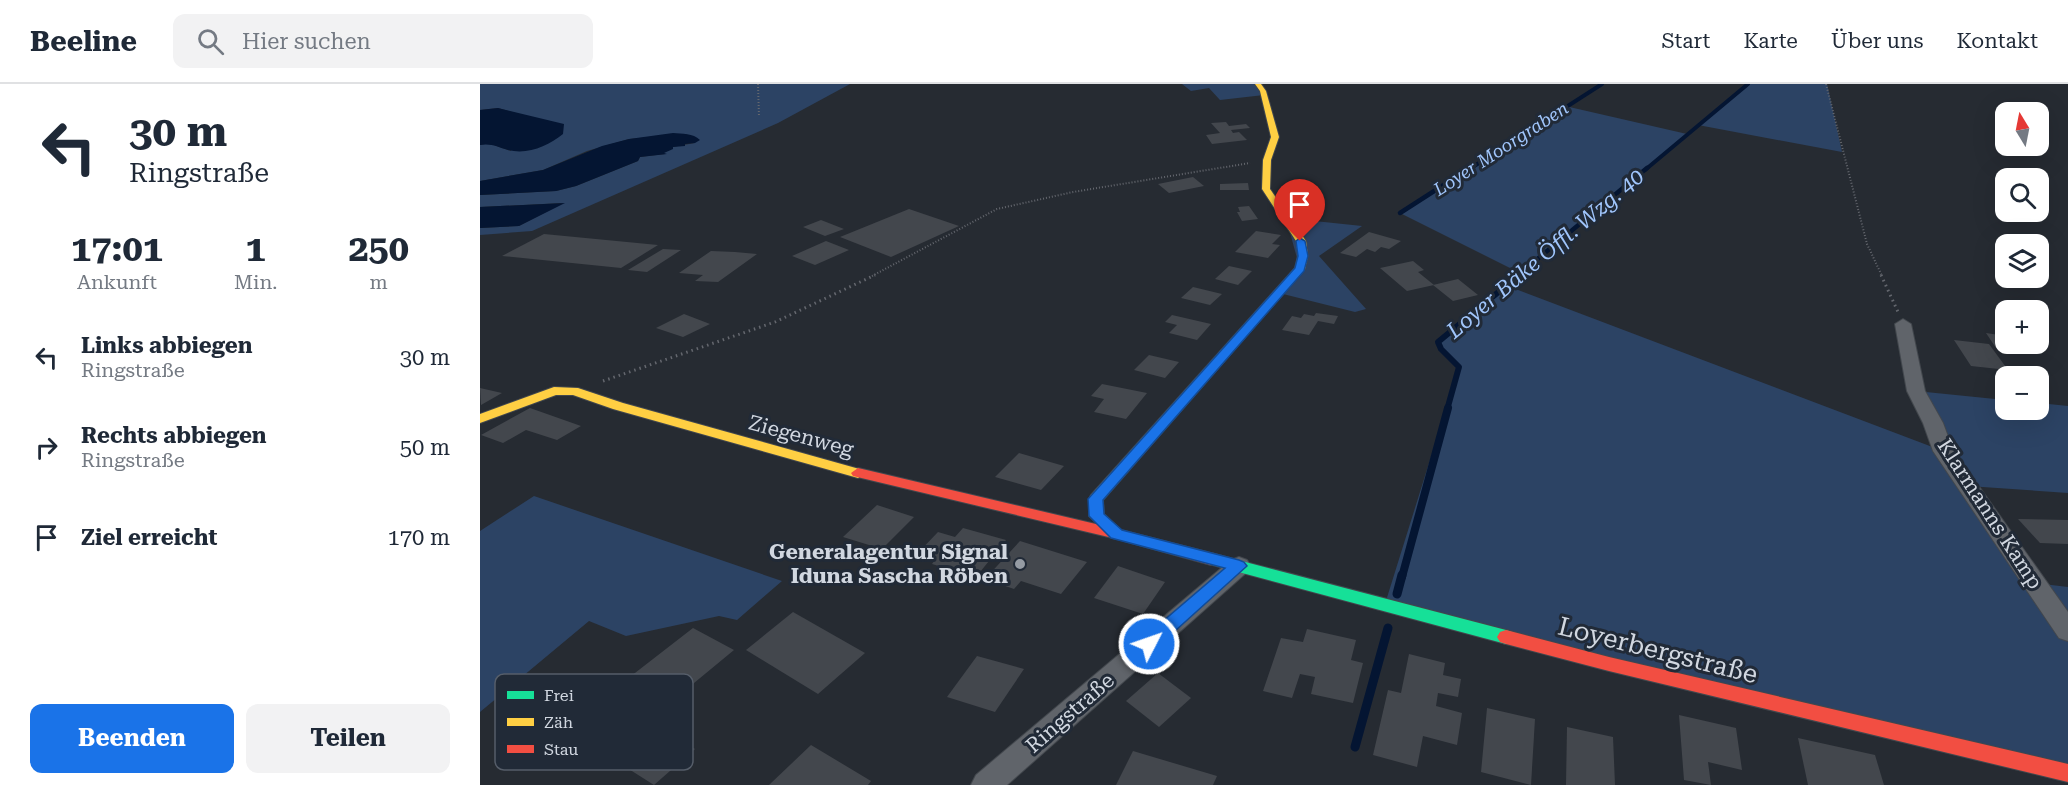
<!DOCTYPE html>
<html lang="de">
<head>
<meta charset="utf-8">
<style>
  :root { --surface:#fff; --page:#f2f2f3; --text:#1f2937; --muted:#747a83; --line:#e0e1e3; --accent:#1a73e8 }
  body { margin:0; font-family:"Roboto Serif",serif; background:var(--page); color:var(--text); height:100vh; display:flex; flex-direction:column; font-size:22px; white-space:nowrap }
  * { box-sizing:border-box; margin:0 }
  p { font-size:20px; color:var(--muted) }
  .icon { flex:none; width:33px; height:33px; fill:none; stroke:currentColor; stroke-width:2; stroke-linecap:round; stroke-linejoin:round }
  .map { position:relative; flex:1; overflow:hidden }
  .drawer { display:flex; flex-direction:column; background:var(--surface); width:480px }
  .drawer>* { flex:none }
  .guide { background:#fff; color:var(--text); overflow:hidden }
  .needle { width:39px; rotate:350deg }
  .fabs { position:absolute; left:1515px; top:18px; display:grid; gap:12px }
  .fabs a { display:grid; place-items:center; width:54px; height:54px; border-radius:12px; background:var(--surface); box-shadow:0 6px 24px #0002; font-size:30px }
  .pin { position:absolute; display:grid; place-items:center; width:51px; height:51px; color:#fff; margin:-62px -26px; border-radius:50% 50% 50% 0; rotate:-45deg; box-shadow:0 0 6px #0007 }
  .pin .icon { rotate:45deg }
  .me { position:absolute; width:66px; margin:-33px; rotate:49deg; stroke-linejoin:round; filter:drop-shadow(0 0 4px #0008) }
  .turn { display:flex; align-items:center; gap:21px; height:126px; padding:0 30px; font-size:27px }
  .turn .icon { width:78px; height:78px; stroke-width:2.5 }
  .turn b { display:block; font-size:42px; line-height:51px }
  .eta { display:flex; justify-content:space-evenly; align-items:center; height:102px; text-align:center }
  .eta b { font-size:36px; font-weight:700; line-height:42px }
  .button { display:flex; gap:12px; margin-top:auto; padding:12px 30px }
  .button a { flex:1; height:69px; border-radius:12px; background:var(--accent); color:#fff; font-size:24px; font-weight:700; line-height:69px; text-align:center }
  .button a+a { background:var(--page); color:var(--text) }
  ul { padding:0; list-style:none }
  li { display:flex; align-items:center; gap:18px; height:90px; padding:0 30px }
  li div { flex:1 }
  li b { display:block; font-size:22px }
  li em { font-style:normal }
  header { display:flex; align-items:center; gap:36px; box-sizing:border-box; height:84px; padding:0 30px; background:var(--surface); border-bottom:2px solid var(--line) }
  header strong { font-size:28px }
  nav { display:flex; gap:33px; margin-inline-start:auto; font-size:21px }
  .search { width:420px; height:54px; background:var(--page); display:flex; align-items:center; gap:15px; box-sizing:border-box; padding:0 21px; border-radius:12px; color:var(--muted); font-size:22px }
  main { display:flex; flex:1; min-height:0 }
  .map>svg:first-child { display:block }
  .green { fill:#2c4364 }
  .water { fill:#041532 }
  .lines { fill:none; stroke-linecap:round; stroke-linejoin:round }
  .stream-far4 { stroke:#041532; stroke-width:4 }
  .stream-far3 { stroke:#041532; stroke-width:4.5 }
  .stream-far2 { stroke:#041532; stroke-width:6 }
  .stream-far1 { stroke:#041532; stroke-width:8 }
  .stream { stroke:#041532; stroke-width:9 }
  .building { fill:#43474d }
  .street-casing { stroke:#42474d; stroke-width:2 }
  .fast-casing { stroke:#42474d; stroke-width:2 }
  .slow-casing { stroke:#42474d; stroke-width:2 }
  .jam-casing { stroke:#42474d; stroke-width:2 }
  .path-far1 { stroke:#64676e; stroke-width:2; stroke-dasharray:1 2; stroke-linecap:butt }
  .path { stroke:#64676e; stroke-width:3; stroke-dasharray:1.5 4; stroke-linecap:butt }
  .street { fill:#60646a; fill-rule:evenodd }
  .fast { fill:#16e098; fill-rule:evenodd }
  .slow { fill:#ffcf43; fill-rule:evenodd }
  .jam { fill:#f24e42; fill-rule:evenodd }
  .route { fill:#1a73e8; stroke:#114b97; stroke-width:1.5 }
  .poi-dot { fill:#959ba3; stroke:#212a37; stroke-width:2 }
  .labels { text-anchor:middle; stroke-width:6; stroke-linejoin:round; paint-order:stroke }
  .far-water-label { font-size:18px; font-style:italic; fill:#a0c5fb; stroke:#212a37 }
  .street-label { font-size:21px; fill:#d1d7e0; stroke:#212a37 }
  .poi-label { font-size:21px; font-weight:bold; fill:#d1d7e0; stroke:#212a37; text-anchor:end }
  .water-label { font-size:22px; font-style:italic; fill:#a0c5fb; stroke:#212a37 }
  .near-street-label { font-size:26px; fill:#d1d7e0; stroke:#212a37 }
  .key { fill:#212a37; stroke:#565e6a; stroke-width:1.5 }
  .key-label { font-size:16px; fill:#d1d7e0 }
</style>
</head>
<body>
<header>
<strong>Beeline</strong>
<div class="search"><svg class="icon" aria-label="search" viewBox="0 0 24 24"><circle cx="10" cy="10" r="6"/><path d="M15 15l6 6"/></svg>Hier suchen</div>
<nav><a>Start</a><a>Karte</a><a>Über uns</a><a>Kontakt</a></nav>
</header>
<main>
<section class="drawer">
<div class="guide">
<div class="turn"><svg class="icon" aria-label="left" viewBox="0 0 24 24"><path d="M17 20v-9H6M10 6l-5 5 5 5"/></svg><div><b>30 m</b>Ringstraße</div></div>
</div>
<div class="eta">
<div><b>17:01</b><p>Ankunft</p></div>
<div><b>1</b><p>Min.</p></div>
<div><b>250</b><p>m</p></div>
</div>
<ul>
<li><svg class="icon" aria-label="left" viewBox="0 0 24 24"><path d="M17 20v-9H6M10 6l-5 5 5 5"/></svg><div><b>Links abbiegen</b><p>Ringstraße</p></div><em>30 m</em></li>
<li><svg class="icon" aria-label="right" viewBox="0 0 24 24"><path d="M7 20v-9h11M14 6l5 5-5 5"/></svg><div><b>Rechts abbiegen</b><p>Ringstraße</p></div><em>50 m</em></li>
<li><svg class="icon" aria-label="arrive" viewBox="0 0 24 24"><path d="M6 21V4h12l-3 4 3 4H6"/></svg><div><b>Ziel erreicht</b></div><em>170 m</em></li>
</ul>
<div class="button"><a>Beenden</a><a>Teilen</a></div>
</section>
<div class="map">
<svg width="1588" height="701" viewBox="0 0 1588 701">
  <rect width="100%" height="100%" fill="#262b32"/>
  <!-- green -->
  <g class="green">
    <polygon points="0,0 370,0 298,39 52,147 0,151 0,144 39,142 83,119 0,123 0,111 76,107 96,102 158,77 160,73 185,70 183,69 192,63 215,59 206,50 149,55 107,67 63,86 0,97 0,61 8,59 31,67 42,31 18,24 0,26"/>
    <polygon points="702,0 778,0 784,11 740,16 729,4 711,7"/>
    <polygon points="1268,0 1347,0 1362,68 1218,41"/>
    <polygon points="1085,22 1207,50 1040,189 920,129"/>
    <polygon points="806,134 882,142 839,172 886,225 875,228 799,209 820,185"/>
    <path d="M1025 201 1463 367 1436 307 1525 316 1526 326H1558L1559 319 1588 322V409L1488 402 1555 499 1588 503V689L905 520 979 283C973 274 960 268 958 258Z"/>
    <polygon points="54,412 302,497 257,536 239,532 146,552 109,537 0,628 0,447"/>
  </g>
  <!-- water -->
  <g class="water">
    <path d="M18 24 84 40 83 50C68 62 48 71 28 66 18 63 11 59 0 61V26Z"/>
    <path d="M193 49C202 50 213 49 220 56L215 59 205 60V62L193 63V65L184 69 187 70 160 73 158 77 96 102 76 107 0 111V97L63 86 122 62 149 55Z"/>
    <polygon points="85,119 39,142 0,144 0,123"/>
  </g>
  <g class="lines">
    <!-- stream-far4 -->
    <g class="stream-far4">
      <polyline points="988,86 1122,0"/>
      <polyline points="1165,86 1268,0"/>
    </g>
    <!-- stream-far3 -->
    <g class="stream-far3">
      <polyline points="920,129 990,84"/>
      <polyline points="1037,192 1167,84"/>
    </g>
    <!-- stream-far2 -->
    <polyline class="stream-far2" points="967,326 979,283 961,265 958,258 1039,191"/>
    <!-- stream-far1 -->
    <polyline class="stream-far1" points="922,493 968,324"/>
    <!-- stream -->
    <g class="stream">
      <polyline points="917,510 922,491"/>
      <polyline points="875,663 908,544"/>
    </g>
  </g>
  <!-- building -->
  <g class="building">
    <polygon points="746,38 749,42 766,40 770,44 751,46 753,49 759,48 767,56 732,60 726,51 740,49 731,39"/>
    <polygon points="713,93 724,102 689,109 678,100"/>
    <polygon points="768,99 769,106 740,106 740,100"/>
    <polygon points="769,122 778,135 762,137 757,128 760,128 758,123"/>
    <polygon points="429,125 479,142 411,173 360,153"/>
    <polygon points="341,136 364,145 345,152 323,143"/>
    <polygon points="776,147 801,151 792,160 800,161 788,174 755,168"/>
    <polygon points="889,148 921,157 909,165 901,163 895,168 887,165 876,173 860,169"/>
    <polygon points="64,150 178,161 141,184 22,172"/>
    <polygon points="346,157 369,166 335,181 312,172"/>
    <polygon points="183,165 201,166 167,188 148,186"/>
    <polygon points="231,167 255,168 277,170 238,198 215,197 223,191 199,189"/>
    <polygon points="933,177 944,186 938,188 954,201 927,207 900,184"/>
    <polygon points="749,182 772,187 758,201 735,195"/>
    <polygon points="978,195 998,211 973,217 953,201"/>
    <polygon points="713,203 742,210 730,221 701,214"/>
    <polygon points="836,229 858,232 854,240 838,237 829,251 802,246 812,232 821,234 824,230 834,232"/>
    <polygon points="204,230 230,240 203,253 176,244"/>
    <polygon points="692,231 731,240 717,256 689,249 697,241 685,238"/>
    <polygon points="1506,249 1526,252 1526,260 1548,260 1555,269 1516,264"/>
    <polygon points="1474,256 1509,260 1528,286 1491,282"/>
    <polygon points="669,271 699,278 685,294 654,286"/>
    <polygon points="622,300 667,309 646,335 614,328 624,315 611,312"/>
    <polygon points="0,304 22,309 1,321"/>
    <polygon points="50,324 101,342 77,356 46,346 23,359 1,351"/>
    <polygon points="539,369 584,382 561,406 515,393"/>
    <polygon points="397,421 434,433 402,465 363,453"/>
    <polygon points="1538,435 1588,436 1588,460 1560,459"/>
    <polygon points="483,444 526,456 496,493 452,480 455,476 436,471 458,448 475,453"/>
    <polygon points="540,457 607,478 581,510 541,497 534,505 505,495"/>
    <polygon points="638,482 685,498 663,530 614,514"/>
    <polygon points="313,528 385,569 338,610 266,566"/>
    <polygon points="213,544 254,566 168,637 215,665 174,701 84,644"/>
    <polygon points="827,545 876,556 871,576 883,579 873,619 831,610 835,593 820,590 812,614 783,607 801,554 823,558"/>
    <polygon points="929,570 965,579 963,591 981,595 978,613 958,609 956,622 982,629 977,661 943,652 937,683 893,671 908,606 921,609"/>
    <polygon points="497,572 544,585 515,628 467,613"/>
    <polygon points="678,589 711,614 679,643 646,617"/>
    <polygon points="1007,624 1055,635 1051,701 1001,688"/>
    <polygon points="1199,631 1256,644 1262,686 1228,678 1231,701 1204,696"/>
    <polygon points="1087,643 1133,653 1135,701 1086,701"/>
    <polygon points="1318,654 1395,671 1404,701 1328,701"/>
    <polygon points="331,661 391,697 388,701 289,701"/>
    <polygon points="653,667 737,692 733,701 636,701"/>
  </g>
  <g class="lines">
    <defs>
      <g id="street">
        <polygon points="1423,235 1431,240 1445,307 1463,339 1473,366 1588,528 1588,557 1579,554 1453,367 1443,339 1427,307 1415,240"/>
        <polygon points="759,473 767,476 771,482 767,488 527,701 491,701 496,691 751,476"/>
      </g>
      <polygon id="fast" points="731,469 1026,546 1032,548 1035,553 1032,558 1026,560 725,479 723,475 725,471"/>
      <g id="slow">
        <polygon points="775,0 781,0 786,7 799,53 791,76 790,105 826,157 828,172 825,185 623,416 624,430 645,450 642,454 632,454 609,432 609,415 611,411 815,184 818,172 816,157 782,105 783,76 791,53 780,7"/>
        <polygon points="74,303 98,304 143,319 383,386 385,389 378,394 133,325 93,311 76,311 0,339 0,330"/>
      </g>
      <g id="jam">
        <polygon points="378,384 637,445 731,469 737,471 739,475 737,479 731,481 637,455 373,392 371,389"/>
        <polygon points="1026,546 1129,573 1588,680 1588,698 1129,587 1026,560 1020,558 1017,553 1020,548"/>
      </g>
    </defs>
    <!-- street casing -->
    <use href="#street" class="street-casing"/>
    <!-- fast casing -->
    <use href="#fast" class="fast-casing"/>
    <!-- slow casing -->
    <use href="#slow" class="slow-casing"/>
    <!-- jam casing -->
    <use href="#jam" class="jam-casing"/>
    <!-- path-far1 -->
    <g class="path-far1">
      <polyline points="278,0 279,33"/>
      <polyline points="1346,0 1387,160 1402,192"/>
      <polyline points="392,192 517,125 593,108 770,79"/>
    </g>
    <!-- path -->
    <g class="path">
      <polyline points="1401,191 1418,228"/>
      <polyline points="123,297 295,238 395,191"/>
    </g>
    <!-- street -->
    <use href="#street" class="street"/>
    <!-- fast -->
    <use href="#fast" class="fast"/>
    <!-- slow -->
    <use href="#slow" class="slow"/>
    <!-- jam -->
    <use href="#jam" class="jam"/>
  </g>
  <!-- route -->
  <polygon class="route" points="820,154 825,157 828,172 824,187 623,416 624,430 642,446 759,476 764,478 767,482 675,565 669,567 662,565 660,560 662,555 745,484 631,454 609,432 608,415 815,184 818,172 816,157"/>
  <!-- markers -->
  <circle class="poi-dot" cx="540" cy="480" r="6"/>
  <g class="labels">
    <!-- far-water labels -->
    <g class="far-water-label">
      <text transform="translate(1021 65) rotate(-33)" y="6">Loyer Moorgraben</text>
    </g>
    <!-- street labels -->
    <g class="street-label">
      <text transform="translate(321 352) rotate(15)" y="7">Ziegenweg</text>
      <text transform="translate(1510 430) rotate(57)" y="7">Klarmanns Kamp</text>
      <text transform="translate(590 629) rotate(-41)" y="7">Ringstraße</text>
    </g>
    <!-- poi labels -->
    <g class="poi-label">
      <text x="528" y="475">Generalagentur Signal<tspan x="528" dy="24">Iduna Sascha Röben</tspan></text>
    </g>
    <!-- water labels -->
    <g class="water-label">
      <text transform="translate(1065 169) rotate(-40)" y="8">Loyer Bäke Öffl. Wzg. 40</text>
    </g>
    <!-- near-street labels -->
    <g class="near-street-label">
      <text transform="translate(1178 566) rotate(14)" y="9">Loyerbergstraße</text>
    </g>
  </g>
  <!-- legend -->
  <rect x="15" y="590" width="198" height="96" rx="9" class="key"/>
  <rect x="27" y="607" width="27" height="8" fill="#16e098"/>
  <rect x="27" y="634" width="27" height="8" fill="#ffcf43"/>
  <rect x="27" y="661" width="27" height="8" fill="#f24e42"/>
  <g class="key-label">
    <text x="64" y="617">Frei</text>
    <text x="64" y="644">Zäh</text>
    <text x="64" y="671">Stau</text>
  </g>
</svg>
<div class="fabs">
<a><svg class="needle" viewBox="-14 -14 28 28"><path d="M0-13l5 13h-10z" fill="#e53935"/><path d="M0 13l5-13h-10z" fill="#747a83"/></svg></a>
<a><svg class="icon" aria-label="search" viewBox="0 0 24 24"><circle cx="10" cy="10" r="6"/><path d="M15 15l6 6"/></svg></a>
<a><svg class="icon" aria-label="layers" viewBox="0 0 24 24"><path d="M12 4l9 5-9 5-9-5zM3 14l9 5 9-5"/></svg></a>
<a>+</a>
<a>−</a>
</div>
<div class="pin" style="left:820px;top:157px;background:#d93025"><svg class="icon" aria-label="arrive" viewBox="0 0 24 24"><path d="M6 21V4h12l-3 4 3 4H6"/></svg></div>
<svg class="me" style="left:669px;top:560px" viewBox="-20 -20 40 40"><circle r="17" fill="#1a73e8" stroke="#fff" stroke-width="3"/><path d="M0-11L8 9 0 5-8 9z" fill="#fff"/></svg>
</div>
</main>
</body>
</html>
